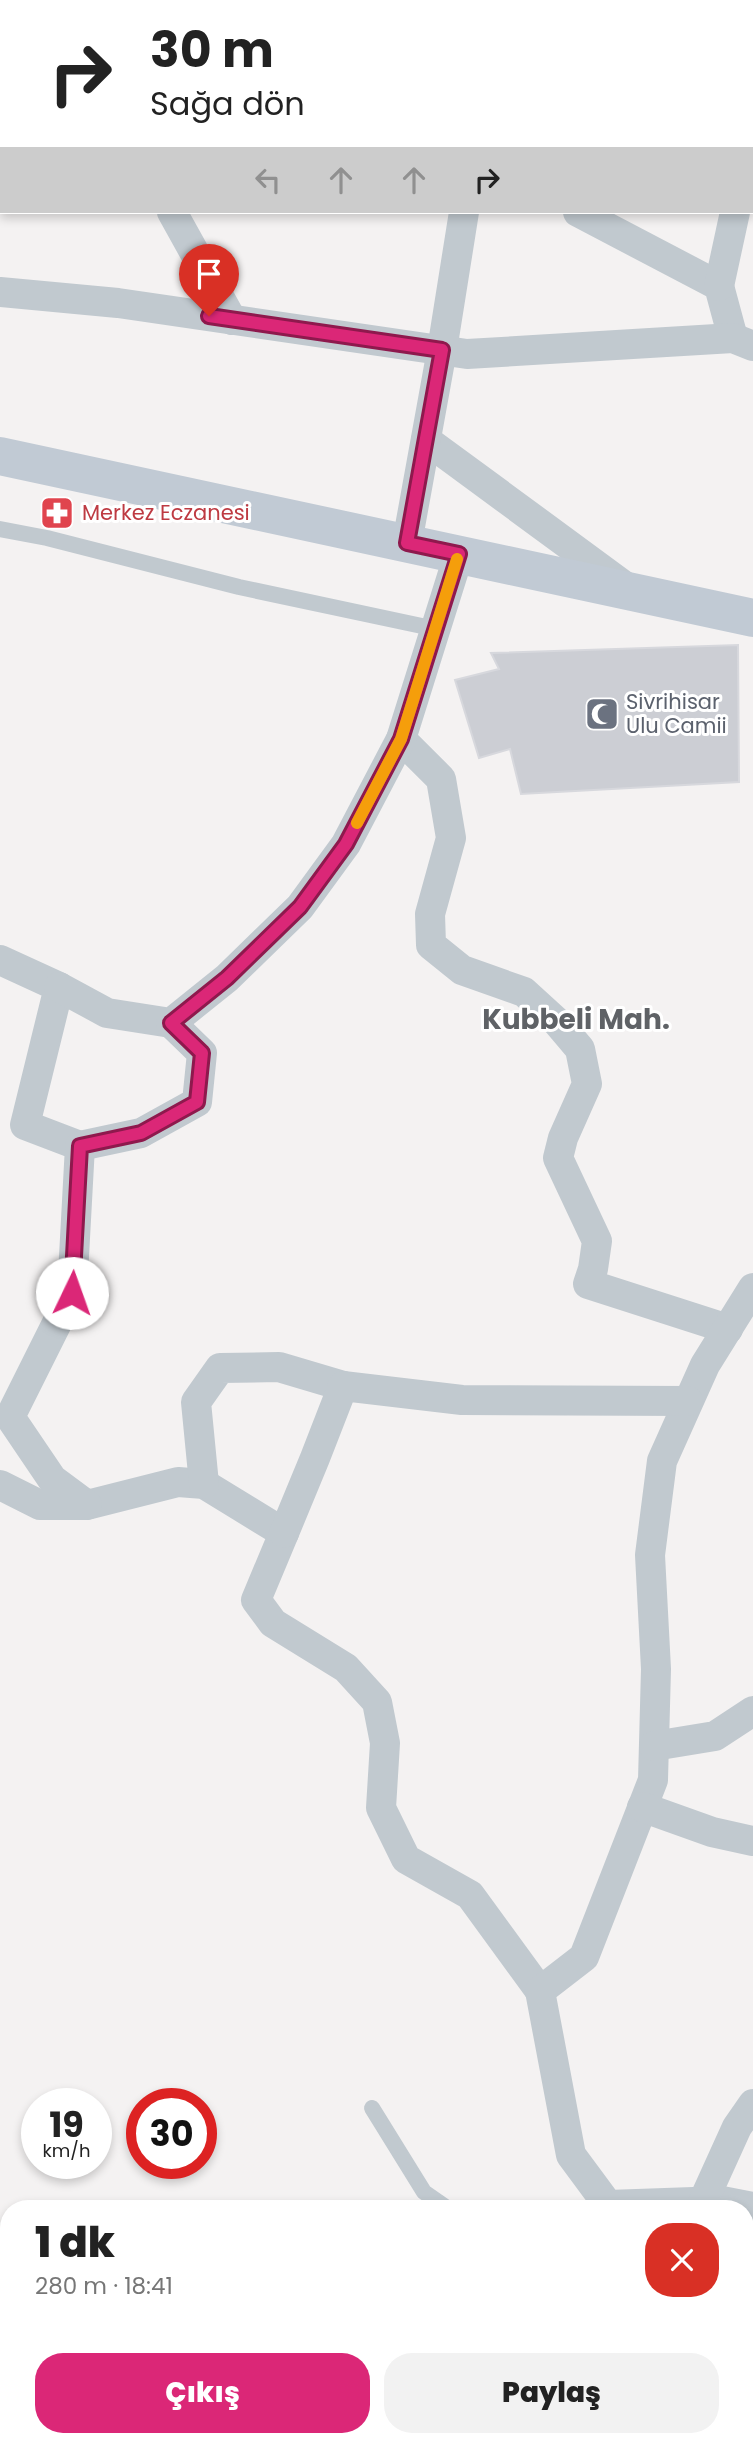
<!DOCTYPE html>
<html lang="tr">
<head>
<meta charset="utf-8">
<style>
  :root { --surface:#fff; --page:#f2f2f2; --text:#222; --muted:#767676; --accent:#db2777 }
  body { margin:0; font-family:Poppins,sans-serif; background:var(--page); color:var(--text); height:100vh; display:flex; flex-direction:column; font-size:26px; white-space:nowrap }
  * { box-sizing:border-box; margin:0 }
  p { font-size:23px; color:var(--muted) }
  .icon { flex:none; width:38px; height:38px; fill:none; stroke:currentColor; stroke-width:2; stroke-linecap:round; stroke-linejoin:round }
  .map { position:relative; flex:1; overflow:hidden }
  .sheet { position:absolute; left:0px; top:2200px; width:754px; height:247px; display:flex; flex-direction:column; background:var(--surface); border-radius:28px 28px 0 0; box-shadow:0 4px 10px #0003 }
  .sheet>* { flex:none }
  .top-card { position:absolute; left:0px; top:0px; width:754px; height:214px; box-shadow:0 4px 10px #0003; background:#fff; color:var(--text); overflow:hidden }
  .speed { position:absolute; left:21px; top:2088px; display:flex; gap:14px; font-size:35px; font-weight:700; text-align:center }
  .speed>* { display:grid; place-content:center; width:91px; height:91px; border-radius:50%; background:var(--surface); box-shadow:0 4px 10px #0003; line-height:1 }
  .speed small { font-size:18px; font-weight:400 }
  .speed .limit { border:10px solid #d22; background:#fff; color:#111 }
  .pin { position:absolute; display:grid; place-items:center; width:60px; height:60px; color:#fff; margin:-72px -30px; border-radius:50% 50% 50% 0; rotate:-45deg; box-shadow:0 0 7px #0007 }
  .pin .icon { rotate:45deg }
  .me { position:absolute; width:77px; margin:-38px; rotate:3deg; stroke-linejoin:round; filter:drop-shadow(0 0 5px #0008) }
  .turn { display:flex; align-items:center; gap:24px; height:147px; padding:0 35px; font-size:32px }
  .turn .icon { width:91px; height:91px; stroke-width:2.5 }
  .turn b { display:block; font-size:49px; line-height:60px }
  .lanes { display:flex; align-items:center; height:66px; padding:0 35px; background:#0003; justify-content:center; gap:35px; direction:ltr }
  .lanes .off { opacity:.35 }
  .round { display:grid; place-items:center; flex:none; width:74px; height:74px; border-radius:28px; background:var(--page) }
  .head { display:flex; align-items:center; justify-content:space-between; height:119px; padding:0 35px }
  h1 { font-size:42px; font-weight:800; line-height:52px }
  .cta { display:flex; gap:14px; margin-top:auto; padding:14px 35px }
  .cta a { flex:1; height:80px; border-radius:28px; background:var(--accent); color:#fff; font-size:28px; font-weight:800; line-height:80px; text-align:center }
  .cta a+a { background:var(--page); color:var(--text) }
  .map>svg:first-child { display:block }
  .building { fill:#ccced4; stroke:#d7d8dd; stroke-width:2 }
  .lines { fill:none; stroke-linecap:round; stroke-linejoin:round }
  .lane { stroke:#c1c9cf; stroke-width:16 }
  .street { stroke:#c1c9cf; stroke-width:30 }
  .secondary { stroke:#c1cad4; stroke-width:38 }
  .route-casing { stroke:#8e194d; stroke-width:18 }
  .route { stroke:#db2777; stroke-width:12 }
  .slow { stroke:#f59e0b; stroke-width:12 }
  .labels { text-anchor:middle; stroke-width:6; stroke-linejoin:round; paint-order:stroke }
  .health-label { font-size:21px; fill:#be3a42; stroke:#fff; text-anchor:start }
  .worship-label { font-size:21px; fill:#5b616d; stroke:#fff; text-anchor:start }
  .district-label { font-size:28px; font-weight:bold; fill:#5f6266; stroke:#fff }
</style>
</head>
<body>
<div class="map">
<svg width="753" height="2445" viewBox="0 0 753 2445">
  <rect width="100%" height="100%" fill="#f4f2f2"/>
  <!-- building -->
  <polygon class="building" points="738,645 739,782 521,794 510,749 479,758 455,680 499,669 491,653"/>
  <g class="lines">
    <!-- lane -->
    <g class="lane">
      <polyline points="0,529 47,538 239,587 436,629"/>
      <polyline points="372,2108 424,2192 447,2208"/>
    </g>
    <!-- street -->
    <g class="street">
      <polyline points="223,0 225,2"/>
      <polyline points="76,2 76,0"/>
      <polyline points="516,2 517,0"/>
      <polyline points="752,3 753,2"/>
      <polyline points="172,212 232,320"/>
      <polyline points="578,212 719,286 733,338"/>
      <polyline points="719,286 735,212"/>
      <polyline points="0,292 118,303 467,354 733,338 753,346"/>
      <polyline points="426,440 626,587"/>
      <polyline points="407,543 442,350 464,212"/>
      <polyline points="401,739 441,779 451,838 430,914 431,945 462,970 524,992 558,1023 580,1049 587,1084 563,1138 558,1158 597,1241 593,1269 588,1284 728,1329"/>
      <polyline points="0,960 59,987 25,1125 80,1146 72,1293 10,1417 52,1479 87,1505 178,1482 204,1484 284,1533 256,1600 273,1623 346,1668 377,1702 385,1743 381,1808 406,1859 470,1895 540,1991"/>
      <polyline points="59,987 107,1013 171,1023 227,978 300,907 346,844 401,739 459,554"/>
      <polyline points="80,1146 141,1133 197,1102 202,1053 171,1023"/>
      <polyline points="753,1288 705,1365 662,1461 650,1555 656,1669 653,1780 584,1957 540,1991 571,2155 608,2205 722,2201 753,2207"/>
      <polyline points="204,1484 196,1402 220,1368 279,1367 343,1386"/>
      <polyline points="0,1485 40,1505 87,1505"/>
      <polyline points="284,1533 315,1458 343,1386 462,1400 688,1401"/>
      <polyline points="654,1746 715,1736 753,1711"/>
      <polyline points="642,1807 712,1832 753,1841"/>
      <polyline points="703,2202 737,2127 753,2104"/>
    </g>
    <!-- secondary -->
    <polyline class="secondary" points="0,456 753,618"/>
  </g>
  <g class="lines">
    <defs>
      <polyline id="route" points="72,1293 80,1146 141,1133 197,1102 202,1053 171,1023 227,978 300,907 346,844 401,739 459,554 407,543 442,350 209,316"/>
    </defs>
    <!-- route casing -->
    <use href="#route" class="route-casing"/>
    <!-- route -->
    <use href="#route" class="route"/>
    <!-- slow -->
    <polyline class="slow" points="357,823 401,739 457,559"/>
  </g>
  <!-- icons -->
  <defs>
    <symbol id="pharmacy-square" viewBox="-11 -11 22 22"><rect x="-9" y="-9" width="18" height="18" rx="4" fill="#e0444e" stroke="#fff"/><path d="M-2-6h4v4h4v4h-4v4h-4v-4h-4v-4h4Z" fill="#fff"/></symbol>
    <symbol id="mosque-square" viewBox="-11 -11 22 22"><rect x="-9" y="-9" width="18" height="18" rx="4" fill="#6b7280" stroke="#fff"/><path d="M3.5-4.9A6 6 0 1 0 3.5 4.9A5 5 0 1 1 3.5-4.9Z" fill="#fff"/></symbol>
  </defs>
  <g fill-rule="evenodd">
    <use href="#pharmacy-square" x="38" y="494" width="38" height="38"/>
    <use href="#mosque-square" x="583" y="695" width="38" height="38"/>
  </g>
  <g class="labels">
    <!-- health labels -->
    <g class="health-label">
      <text x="82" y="520">Merkez Eczanesi</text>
    </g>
    <!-- worship labels -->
    <g class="worship-label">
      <text x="626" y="709">Sivrihisar<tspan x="626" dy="24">Ulu Camii</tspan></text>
    </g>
    <!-- district labels -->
    <g class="district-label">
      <text x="576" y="1029">Kubbeli Mah.</text>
    </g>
  </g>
</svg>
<div class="speed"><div>19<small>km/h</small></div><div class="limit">30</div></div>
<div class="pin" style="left:209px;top:316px;background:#d93025"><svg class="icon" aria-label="arrive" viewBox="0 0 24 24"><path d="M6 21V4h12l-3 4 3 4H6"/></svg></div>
<svg class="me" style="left:72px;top:1293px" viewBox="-20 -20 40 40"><circle r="19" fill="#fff"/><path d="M0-13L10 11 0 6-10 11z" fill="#db2777"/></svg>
<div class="top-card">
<div class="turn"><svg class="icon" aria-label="right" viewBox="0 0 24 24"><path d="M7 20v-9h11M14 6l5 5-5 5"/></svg><div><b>30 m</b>Sağa dön</div></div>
<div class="lanes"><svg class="icon off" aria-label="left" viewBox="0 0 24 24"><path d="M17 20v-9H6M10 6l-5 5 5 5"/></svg><svg class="icon off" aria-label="ahead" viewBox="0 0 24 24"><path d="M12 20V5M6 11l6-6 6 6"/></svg><svg class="icon off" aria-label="ahead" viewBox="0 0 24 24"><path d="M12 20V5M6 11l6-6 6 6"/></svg><svg class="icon" aria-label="right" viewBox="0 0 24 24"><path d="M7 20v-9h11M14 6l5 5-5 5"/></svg></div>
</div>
<section class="sheet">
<div class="head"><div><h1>1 dk</h1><p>280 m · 18:41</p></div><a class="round" style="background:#d93025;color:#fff"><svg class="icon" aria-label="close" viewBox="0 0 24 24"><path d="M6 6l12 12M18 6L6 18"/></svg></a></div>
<div class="cta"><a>Çıkış</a><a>Paylaş</a></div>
</section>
</div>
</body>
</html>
